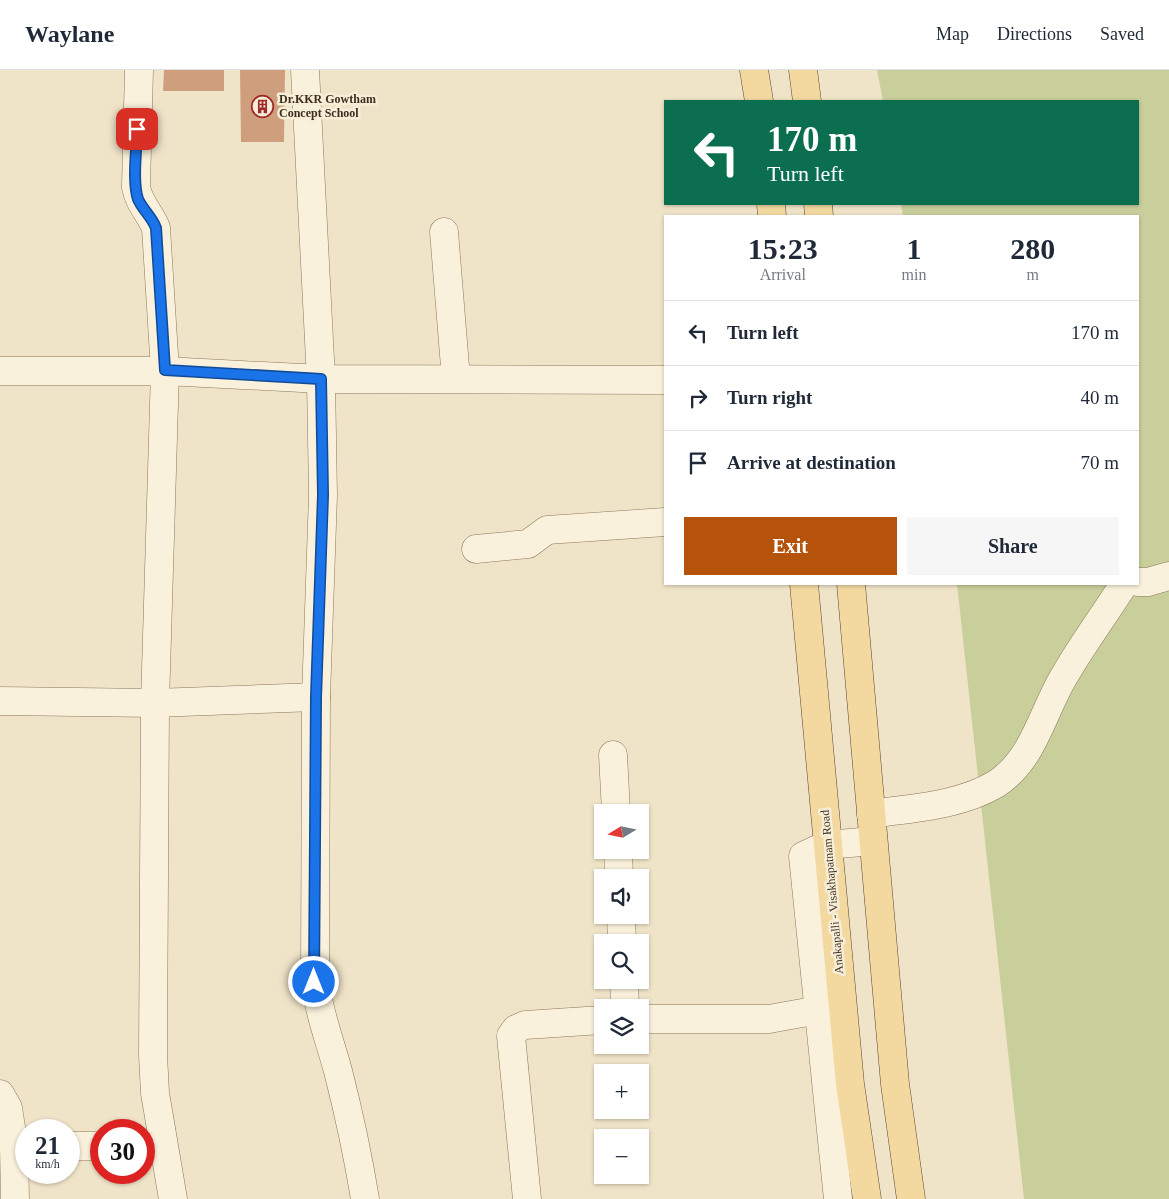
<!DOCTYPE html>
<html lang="en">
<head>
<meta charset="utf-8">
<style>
  :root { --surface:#fff; --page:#f6f6f7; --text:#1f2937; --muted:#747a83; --line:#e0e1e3; --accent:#b45309 }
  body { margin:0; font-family:"Times New Roman",serif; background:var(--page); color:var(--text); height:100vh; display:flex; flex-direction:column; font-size:19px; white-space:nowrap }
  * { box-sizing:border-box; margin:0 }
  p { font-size:16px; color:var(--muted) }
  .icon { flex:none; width:28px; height:28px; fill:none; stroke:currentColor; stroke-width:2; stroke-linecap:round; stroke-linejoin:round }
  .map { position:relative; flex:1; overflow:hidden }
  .sheet { position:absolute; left:664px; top:145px; width:475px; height:370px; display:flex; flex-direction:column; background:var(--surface); border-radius:0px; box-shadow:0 1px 4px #0004 }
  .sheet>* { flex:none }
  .guide { position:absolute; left:664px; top:30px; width:475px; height:105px; border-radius:0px; box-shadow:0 1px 4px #0004; background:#0b6e4f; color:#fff; overflow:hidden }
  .needle { width:32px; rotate:260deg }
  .buttons { position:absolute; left:594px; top:734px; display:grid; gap:10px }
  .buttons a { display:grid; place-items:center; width:55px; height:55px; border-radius:0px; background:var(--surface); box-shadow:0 1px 4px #0004; font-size:25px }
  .speed { position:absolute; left:15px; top:1049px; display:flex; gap:10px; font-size:25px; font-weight:700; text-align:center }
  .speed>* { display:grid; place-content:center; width:65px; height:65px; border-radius:50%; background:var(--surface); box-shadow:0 1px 4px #0004; line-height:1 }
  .speed small { font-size:12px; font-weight:400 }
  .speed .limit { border:8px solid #d22; background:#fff; color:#111 }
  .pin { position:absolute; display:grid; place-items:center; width:42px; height:42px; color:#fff; margin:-21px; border-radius:10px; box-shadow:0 2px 8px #0006 }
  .me { position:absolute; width:55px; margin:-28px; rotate:0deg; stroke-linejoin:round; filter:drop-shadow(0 0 4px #0008) }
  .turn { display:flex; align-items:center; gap:18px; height:105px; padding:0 20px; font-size:22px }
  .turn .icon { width:65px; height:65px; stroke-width:2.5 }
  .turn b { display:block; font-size:35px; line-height:42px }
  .eta { display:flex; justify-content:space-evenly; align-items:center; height:85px; text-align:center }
  .eta b { font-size:30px; font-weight:600; line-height:35px }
  .action { display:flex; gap:10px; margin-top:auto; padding:10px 20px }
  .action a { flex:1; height:58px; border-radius:0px; background:var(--accent); color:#fff; font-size:20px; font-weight:600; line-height:58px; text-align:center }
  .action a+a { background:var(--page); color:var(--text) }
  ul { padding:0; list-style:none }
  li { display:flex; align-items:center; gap:15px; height:65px; padding:0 20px; border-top:1px solid var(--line) }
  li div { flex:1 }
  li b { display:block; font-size:19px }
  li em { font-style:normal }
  header { display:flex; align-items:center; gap:30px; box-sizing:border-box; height:70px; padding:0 25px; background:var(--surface); border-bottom:1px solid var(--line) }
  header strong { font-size:24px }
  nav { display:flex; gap:28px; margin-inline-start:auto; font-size:18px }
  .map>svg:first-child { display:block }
  .green { fill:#c9cf9b }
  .building { fill:#cf9f7d }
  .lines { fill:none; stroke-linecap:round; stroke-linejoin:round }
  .minor-casing { stroke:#8d765c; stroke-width:29 }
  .major-casing { stroke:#5b4430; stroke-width:29 }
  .minor { stroke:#faf1dc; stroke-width:28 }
  .major { stroke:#f3d9a0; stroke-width:28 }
  .route-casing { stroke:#114b97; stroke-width:12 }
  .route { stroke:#1a73e8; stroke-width:9 }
  .labels { text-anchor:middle; stroke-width:5; stroke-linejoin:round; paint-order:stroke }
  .poi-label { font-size:12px; font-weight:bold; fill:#3d2e20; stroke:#f7eed8; text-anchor:start }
  .street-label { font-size:12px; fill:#3d2e20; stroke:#f7eed8 }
</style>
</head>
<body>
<header>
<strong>Waylane</strong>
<nav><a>Map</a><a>Directions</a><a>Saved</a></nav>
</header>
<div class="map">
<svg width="1169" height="1129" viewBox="0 0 1169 1129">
  <rect width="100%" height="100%" fill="#f0e4c8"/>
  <!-- green -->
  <polygon class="green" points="877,0 1169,0 1169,1129 1024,1129 957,514 1138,514 1138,146 903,146 901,134 1138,134 1138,31 883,31"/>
  <!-- building -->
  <g class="building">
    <polygon points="164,0 224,0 224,21 163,21"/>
    <polygon points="240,0 285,0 284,72 241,72"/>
  </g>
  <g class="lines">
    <defs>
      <g id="minor">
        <path d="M139 0 136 117C139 134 150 143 156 158L165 301 155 633 153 985 155 1023 173 1129"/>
        <path d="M305 0 321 309 323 425 316 627 315 912C319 944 330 971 338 1001 349 1044 358 1086 365 1129"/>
        <polyline points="444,162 456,309"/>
        <polyline points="0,301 165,301 321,309 665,310"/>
        <polyline points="476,479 528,474 547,460 665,452"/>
        <polyline points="1138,512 1148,512 1169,506"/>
        <polyline points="0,631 155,633 316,627"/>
        <polyline points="613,685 616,742"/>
        <path d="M871 744C912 738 959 736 996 714 1035 689 1043 639 1066 603 1084 572 1105 544 1124 514"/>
        <polyline points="618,780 619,808"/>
        <polyline points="621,845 622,872"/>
        <polyline points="624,910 625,938"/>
        <polyline points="640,949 769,949 819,940"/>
        <polyline points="0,1024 8,1038 14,1077 26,1077"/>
        <polyline points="69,1076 101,1076"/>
        <polyline points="14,1077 15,1129"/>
        <polyline points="527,1129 511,966 516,959 525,955 602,950"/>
        <polyline points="838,1129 803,786 827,775 873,771"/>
      </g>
      <g id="major">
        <polyline points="754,0 759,31"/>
        <polyline points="803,0 807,31"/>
        <polyline points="771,134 772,146"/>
        <polyline points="818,134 819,146"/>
        <polyline points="804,514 850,1014 867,1129"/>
        <polyline points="851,514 895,1014 911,1129"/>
      </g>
    </defs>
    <!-- minor casing -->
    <use href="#minor" class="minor-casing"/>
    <!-- major casing -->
    <use href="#major" class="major-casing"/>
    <!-- minor -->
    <use href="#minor" class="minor"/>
    <!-- major -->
    <use href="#major" class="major"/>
  </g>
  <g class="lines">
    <defs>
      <path id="route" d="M137 59C137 78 132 111 138 129 142 139 152 147 156 158L165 300 321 309 323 425 316 627 314 912"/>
    </defs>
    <!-- route casing -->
    <use href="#route" class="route-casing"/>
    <!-- route -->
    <use href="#route" class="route"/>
  </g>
  <!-- icons -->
  <defs>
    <symbol id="building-ring" viewBox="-11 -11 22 22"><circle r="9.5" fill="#f7eed8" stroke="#9e2a2b" stroke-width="1.5"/><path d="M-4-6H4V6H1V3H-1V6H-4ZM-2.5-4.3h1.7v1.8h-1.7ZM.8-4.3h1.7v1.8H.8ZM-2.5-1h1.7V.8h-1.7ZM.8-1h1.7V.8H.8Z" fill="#9e2a2b"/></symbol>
  </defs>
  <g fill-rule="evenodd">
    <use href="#building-ring" x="250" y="24" width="25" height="25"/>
  </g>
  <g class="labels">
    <!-- poi labels -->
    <g class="poi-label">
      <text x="279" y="33">Dr.KKR Gowtham<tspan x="279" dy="14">Concept School</tspan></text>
    </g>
    <!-- street labels -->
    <g class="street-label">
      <text transform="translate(832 822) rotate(-95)" y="4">Anakapalli - Visakhapatnam Road</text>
    </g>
  </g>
</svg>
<div class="buttons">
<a><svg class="needle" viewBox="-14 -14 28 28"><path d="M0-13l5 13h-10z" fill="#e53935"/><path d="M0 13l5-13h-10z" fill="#747a83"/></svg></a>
<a><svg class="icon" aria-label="sound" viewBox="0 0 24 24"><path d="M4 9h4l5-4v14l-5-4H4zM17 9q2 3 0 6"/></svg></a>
<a><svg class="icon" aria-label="search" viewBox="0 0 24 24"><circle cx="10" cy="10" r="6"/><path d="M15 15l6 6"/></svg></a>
<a><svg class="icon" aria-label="layers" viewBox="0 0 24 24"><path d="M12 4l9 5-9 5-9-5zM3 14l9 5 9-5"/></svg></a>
<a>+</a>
<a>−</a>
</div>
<div class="speed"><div>21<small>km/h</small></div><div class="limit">30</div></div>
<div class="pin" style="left:137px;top:59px;background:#d93025"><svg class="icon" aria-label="arrive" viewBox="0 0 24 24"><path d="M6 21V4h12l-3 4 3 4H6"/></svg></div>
<svg class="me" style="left:314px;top:912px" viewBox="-20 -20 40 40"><circle r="17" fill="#1a73e8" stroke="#fff" stroke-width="3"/><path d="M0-11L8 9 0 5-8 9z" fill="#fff"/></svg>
<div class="guide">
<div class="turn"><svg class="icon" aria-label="left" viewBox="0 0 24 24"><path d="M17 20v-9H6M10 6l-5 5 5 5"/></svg><div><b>170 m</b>Turn left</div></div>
</div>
<section class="sheet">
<div class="eta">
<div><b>15:23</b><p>Arrival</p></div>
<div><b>1</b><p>min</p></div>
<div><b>280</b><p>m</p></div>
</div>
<ul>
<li><svg class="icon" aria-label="left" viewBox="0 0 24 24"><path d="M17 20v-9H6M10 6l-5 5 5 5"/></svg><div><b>Turn left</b></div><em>170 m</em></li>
<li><svg class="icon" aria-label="right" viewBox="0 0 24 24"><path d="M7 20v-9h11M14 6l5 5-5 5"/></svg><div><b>Turn right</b></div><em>40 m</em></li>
<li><svg class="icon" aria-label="arrive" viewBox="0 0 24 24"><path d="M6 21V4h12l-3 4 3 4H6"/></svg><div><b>Arrive at destination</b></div><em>70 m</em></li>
</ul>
<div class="action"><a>Exit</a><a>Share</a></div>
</section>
</div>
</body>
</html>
